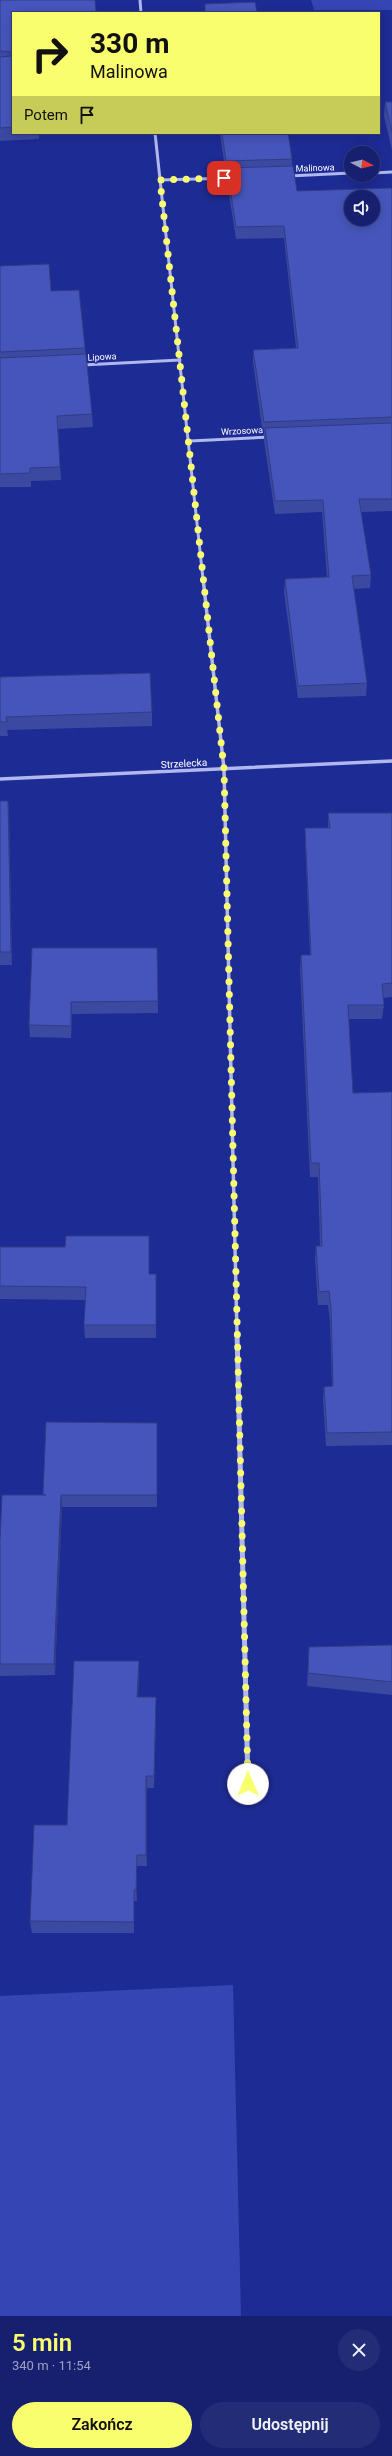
<!DOCTYPE html>
<html lang="pl">
<head>
<meta charset="utf-8">
<style>
  :root { --surface:#16206f; --page:#232d77; --text:#f1f3f6; --muted:#9ea3c3; --line:#353e82; --accent:#f9fe6f }
  body { margin:0; font-family:Roboto,sans-serif; background:var(--page); color:var(--text); height:100vh; display:flex; flex-direction:column; font-size:15px; white-space:nowrap }
  * { box-sizing:border-box; margin:0 }
  p { font-size:13px; color:var(--muted) }
  .icon { flex:none; width:22px; height:22px; fill:none; stroke:currentColor; stroke-width:2; stroke-linecap:round; stroke-linejoin:round }
  .map { position:relative; height:2316px; overflow:hidden }
  .panel { display:flex; flex-direction:column; background:var(--surface); flex:1 }
  .panel>* { flex:none }
  .hud { position:absolute; left:12px; top:12px; width:368px; height:122px; border-radius:0px; box-shadow:0 2px 10px #0003,0 0 0 1px var(--line); background:#f9fe6f; color:#111; overflow:hidden }
  .needle { width:26px; rotate:97deg }
  .buttons { position:absolute; left:344px; top:146px; display:grid; gap:8px }
  .buttons a { display:grid; place-items:center; width:36px; height:36px; border-radius:50%; background:var(--surface); box-shadow:0 2px 10px #0003,0 0 0 1px var(--line); font-size:20px }
  .pin { position:absolute; display:grid; place-items:center; width:34px; height:34px; color:#fff; margin:-17px; border-radius:8px; box-shadow:0 2px 6px #0006 }
  .me { position:absolute; width:44px; margin:-22px; rotate:359deg; stroke-linejoin:round; filter:drop-shadow(0 0 3px #0008) }
  .turn { display:flex; align-items:center; gap:14px; height:84px; padding:0 12px; font-size:18px }
  .turn .icon { width:52px; height:52px; stroke-width:2.5 }
  .turn b { display:block; font-size:28px; line-height:34px }
  .then { display:flex; align-items:center; height:38px; padding:0 12px; background:#0003; gap:8px; font-size:15px }
  .round { display:grid; place-items:center; flex:none; width:42px; height:42px; border-radius:21px; background:var(--page) }
  .overview { display:flex; align-items:center; justify-content:space-between; height:68px; padding:0 12px }
  h1 { font-size:24px; font-weight:600; line-height:30px; color:var(--accent) }
  .cta { display:flex; gap:8px; margin-top:auto; padding:8px 12px }
  .cta a { flex:1; height:46px; border-radius:24px; background:var(--accent); color:#111; font-size:16px; font-weight:600; line-height:46px; text-align:center }
  .cta a+a { background:var(--page); color:var(--text) }
  .map>svg:first-child { display:block }
  .green { fill:#3545b3 }
  .lines { fill:none; stroke-linecap:round; stroke-linejoin:round }
  .minor-far2 { stroke:#b0b8ef; stroke-width:3 }
  .minor-far1 { stroke:#b0b8ef; stroke-width:3.5 }
  .minor { stroke:#b0b8ef; stroke-width:5 }
  .wall { fill:#3c49a1 }
  .shaded-wall { fill:#313c83 }
  .building { fill:#4655bb; stroke:#313c83; fill-rule:evenodd }
  .route { stroke:#f9fe6f; stroke-width:7; stroke-dasharray:0 12.6 }
  .labels { text-anchor:middle; stroke-width:3; stroke-linejoin:round; paint-order:stroke }
  .far-street-label { font-size:9px; fill:#fff; stroke:#1d2b94 }
  .street-label { font-size:10px; fill:#fff; stroke:#1d2b94 }
</style>
</head>
<body>
<div class="map">
<svg width="392" height="2316" viewBox="0 0 392 2316">
  <rect width="100%" height="100%" fill="#1d2b94"/>
  <!-- green -->
  <g class="green">
    <polygon points="311,0 392,0 392,10 314,10"/>
    <polygon points="233,1985 241,2316 0,2316 0,1996"/>
  </g>
  <g class="lines">
    <!-- minor-far2 -->
    <g class="minor-far2">
      <polyline points="140,0 141,13"/>
      <polyline points="155,133 203,579"/>
      <polyline points="373,173 392,172"/>
      <polyline points="289,176 351,173"/>
      <polyline points="160,180 233,178"/>
      <polyline points="83,365 180,360"/>
      <polyline points="190,441 270,437"/>
    </g>
    <!-- minor-far1 -->
    <g class="minor-far1">
      <polyline points="203,578 224,769 237,1334"/>
      <polyline points="0,779 392,761"/>
    </g>
    <!-- minor -->
    <polyline class="minor" points="237,1333 248,1784"/>
  </g>
  <!-- wall -->
  <g class="wall">
    <polygon points="0,0 13,13 13,133 39,133 39,139 0,141"/>
    <polygon points="385,102 392,102 392,150 384,116"/>
    <polygon points="220,133 287,133 292,159 292,166 297,191 392,188 392,511 361,512 371,575 370,588 354,589 367,683 366,696 298,698 284,592 285,579 327,577 322,512 275,514 264,441 264,435 263,435 253,362 253,350 296,348 284,238 236,239 227,181 227,175 226,175"/>
    <polygon points="0,266 51,291 85,348 92,414 93,427 58,429 61,480 31,481 31,487 0,487"/>
    <polygon points="0,677 152,712 152,726 7,730 8,736 0,736"/>
    <polygon points="0,801 8,801 9,814 12,965 0,965"/>
    <polygon points="328,813 392,813 392,997 383,998 384,1005 382,1019 348,1019 353,1093 392,1092 392,1445 326,1446 323,1400 324,1387 332,1386 330,1321 328,1305 318,1305 315,1259 316,1246 320,1246 318,1177 310,1177 300,969 301,955 310,955 305,842 305,828 328,828"/>
    <polygon points="157,948 158,1013 72,1014 71,1038 30,1037 29,1025"/>
    <polygon points="0,1247 149,1249 149,1274 156,1287 156,1338 85,1338 84,1325 86,1300 0,1299"/>
    <polygon points="157,1436 157,1507 62,1507 55,1675 0,1676 0,1540 43,1495"/>
    <polygon points="392,1645 392,1695 307,1686 309,1647"/>
    <polygon points="139,1661 139,1674 138,1697 156,1697 156,1709 154,1788 147,1788 147,1866 137,1866 137,1901 134,1901 134,1933 32,1933 30,1921"/>
  </g>
  <!-- shaded-wall -->
  <g class="shaded-wall">
    <polygon points="8,801 9,814 12,965 11,952"/>
    <polygon points="71,1002 72,1014 71,1038"/>
    <polygon points="61,1495 62,1507 55,1675 54,1664"/>
    <polygon points="139,1661 139,1674 138,1709 137,1697"/>
    <polygon points="156,1697 156,1709 154,1788 154,1776"/>
    <polygon points="146,1776 147,1788 147,1866 146,1855"/>
    <polygon points="137,1855 137,1901 136,1890"/>
  </g>
  <!-- building -->
  <g class="building">
    <polygon points="0,0 95,0 96,13 13,13 13,52 0,51"/>
    <polygon points="255,2 257,12 279,12 279,13 205,13 205,4"/>
    <polygon points="13,55 13,127 0,128 0,57 12,56"/>
    <polygon points="385,102 392,102 392,132"/>
    <polygon points="222,133 288,133 292,159 226,161"/>
    <path d="M293 166 297 191 392 188V417L264 422 253 350 298 348 284 226 236 227 227 168ZM351 197H373V219H351Z"/>
    <polygon points="49,264 51,291 79,290 85,348 0,352 0,266"/>
    <polygon points="86,354 92,414 57,416 60,467 30,468 30,473 0,474 0,358"/>
    <polygon points="392,423 392,499 359,499 371,575 352,576 367,683 298,686 285,579 329,577 323,500 275,501 265,428"/>
    <polygon points="150,673 152,712 6,717 7,722 0,722 0,677 35,676"/>
    <polygon points="0,801 8,801 11,952 0,952"/>
    <polygon points="328,813 392,813 392,983 382,984 384,1005 348,1005 353,1093 392,1092 392,1432 327,1433 324,1387 333,1386 331,1308 329,1291 319,1292 316,1246 322,1246 319,1163 311,1163 301,955 311,955 305,828 330,828"/>
    <polygon points="32,948 157,948 158,1001 71,1002 71,1026 29,1025"/>
    <polygon points="66,1236 149,1236 149,1274 156,1274 156,1325 84,1325 86,1287 0,1286 0,1247 65,1247"/>
    <polygon points="46,1422 157,1423 157,1495 61,1495 54,1664 0,1664 0,1540 2,1495 46,1495 43,1495"/>
    <polygon points="392,1645 392,1682 308,1673 309,1647"/>
    <polygon points="74,1661 139,1661 137,1697 156,1697 154,1776 146,1776 146,1855 137,1855 136,1890 134,1890 134,1922 30,1921 34,1825 67,1825"/>
  </g>
  <g class="lines">
    <!-- route -->
    <polyline class="route" points="224,178 160,180 224,769 248,1784"/>
  </g>
  <g class="labels">
    <!-- far-street labels -->
    <g class="far-street-label">
      <text transform="translate(315 168) rotate(-2)" y="3">Malinowa</text>
      <text transform="translate(102 357) rotate(-3)" y="3">Lipowa</text>
      <text transform="translate(242 431) rotate(-3)" y="3">Wrzosowa</text>
    </g>
    <!-- street labels -->
    <g class="street-label">
      <text transform="translate(184 763) rotate(-3)" y="4">Strzelecka</text>
    </g>
  </g>
</svg>
<div class="buttons">
<a><svg class="needle" viewBox="-14 -14 28 28"><path d="M0-13l5 13h-10z" fill="#e53935"/><path d="M0 13l5-13h-10z" fill="#9ea3c3"/></svg></a>
<a><svg class="icon" aria-label="sound" viewBox="0 0 24 24"><path d="M4 9h4l5-4v14l-5-4H4zM17 9q2 3 0 6"/></svg></a>
</div>
<div class="pin" style="left:224px;top:178px;background:#d93025"><svg class="icon" aria-label="arrive" viewBox="0 0 24 24"><path d="M6 21V4h12l-3 4 3 4H6"/></svg></div>
<svg class="me" style="left:248px;top:1784px" viewBox="-20 -20 40 40"><circle r="19" fill="#fff"/><path d="M0-13L10 11 0 6-10 11z" fill="#f9fe6f"/></svg>
<div class="hud">
<div class="turn"><svg class="icon" aria-label="right" viewBox="0 0 24 24"><path d="M7 20v-9h11M14 6l5 5-5 5"/></svg><div><b>330 m</b>Malinowa</div></div>
<div class="then">Potem<svg class="icon" aria-label="arrive" viewBox="0 0 24 24"><path d="M6 21V4h12l-3 4 3 4H6"/></svg></div>
</div>
</div>
<section class="panel">
<div class="overview"><div><h1>5 min</h1><p>340 m · 11:54</p></div><a class="round"><svg class="icon" aria-label="close" viewBox="0 0 24 24"><path d="M6 6l12 12M18 6L6 18"/></svg></a></div>
<div class="cta"><a>Zakończ</a><a>Udostępnij</a></div>
</section>
</body>
</html>
